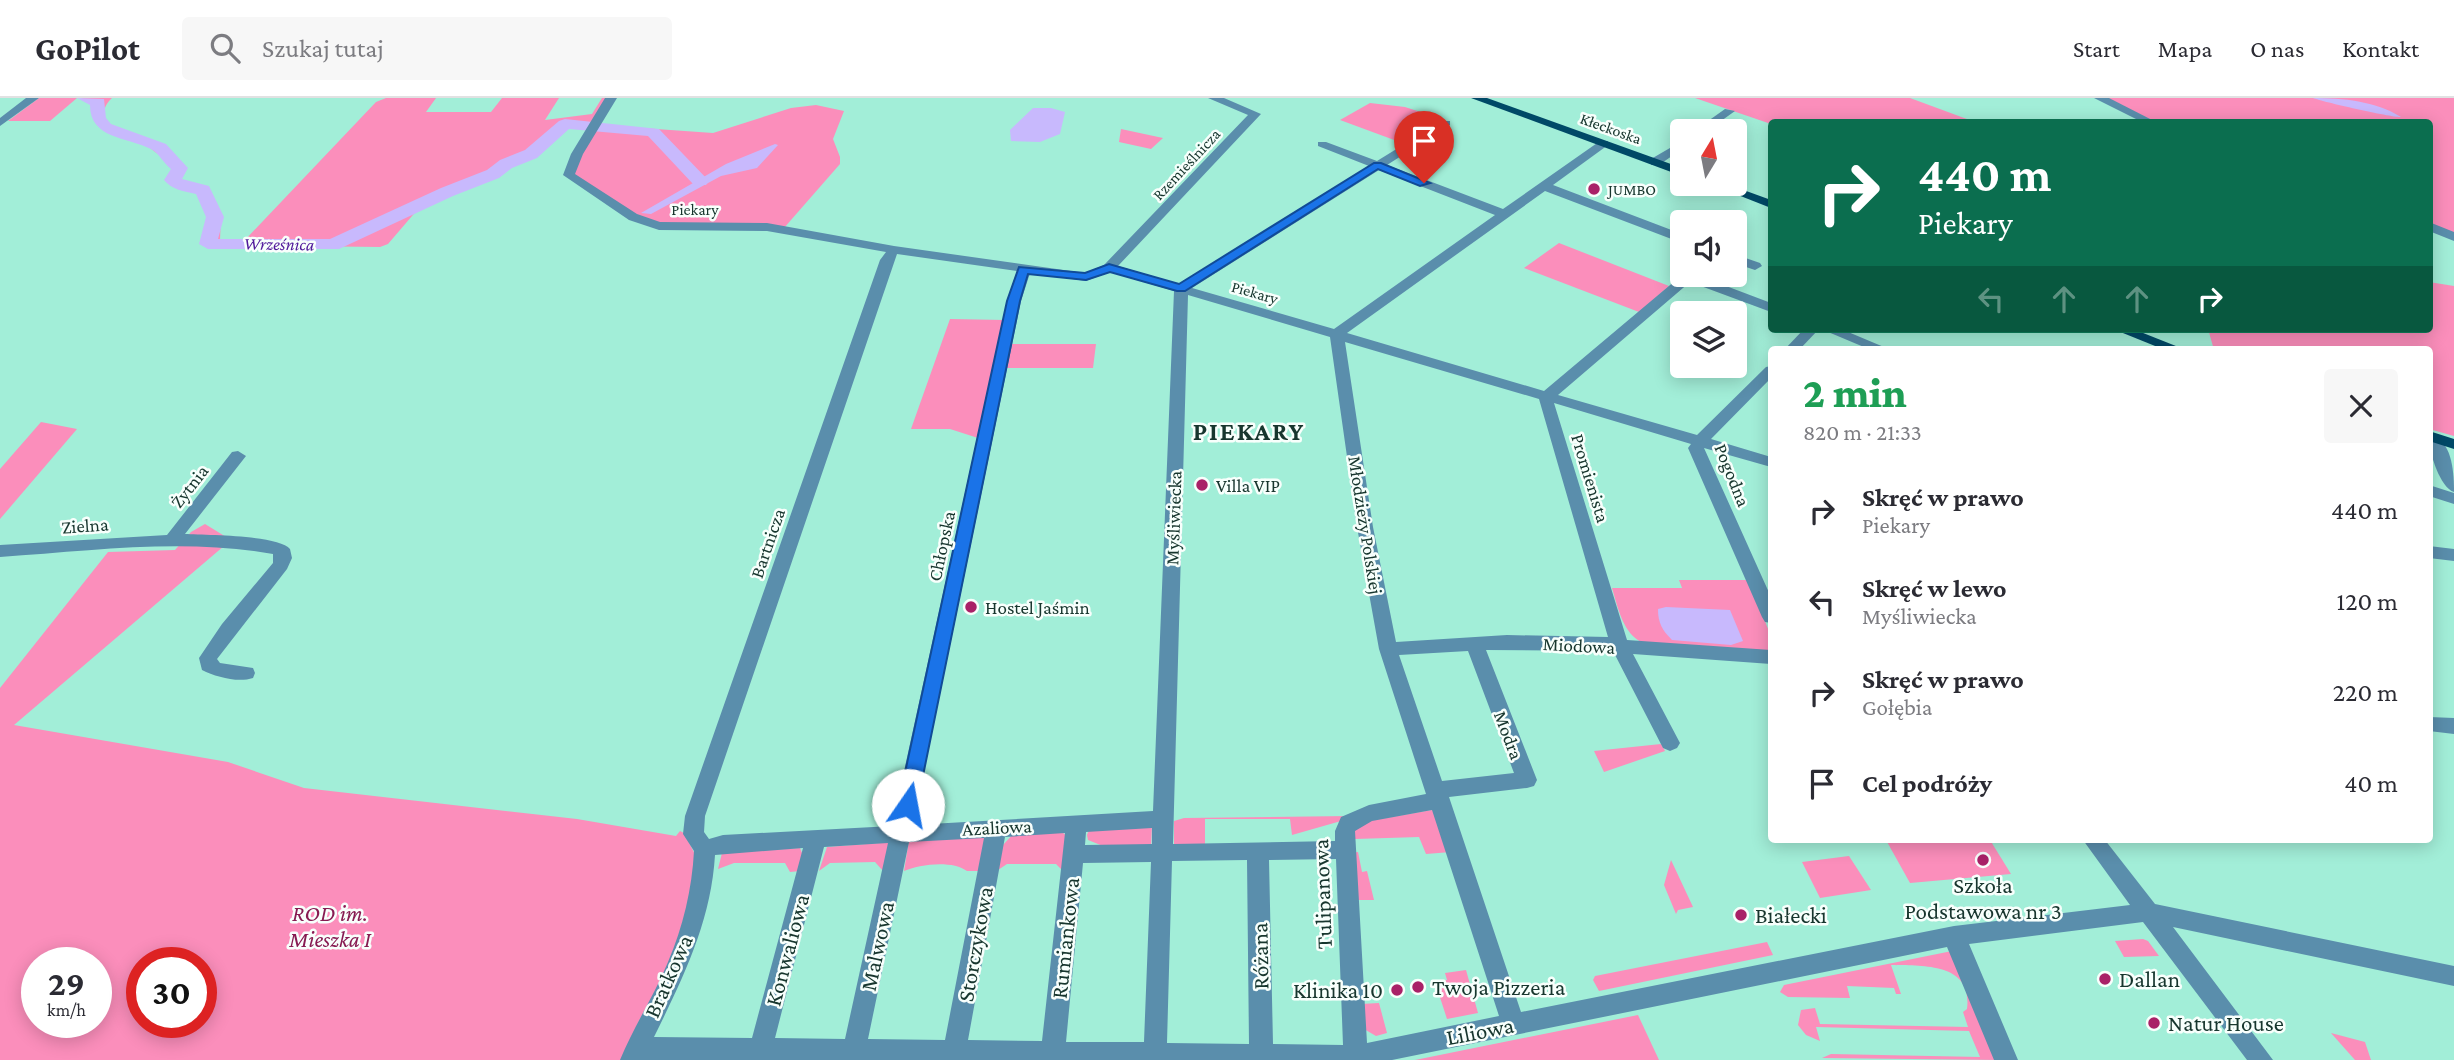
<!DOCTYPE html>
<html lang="pl">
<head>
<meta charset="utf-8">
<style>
  :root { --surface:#fff; --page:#f7f7f7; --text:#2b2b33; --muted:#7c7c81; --line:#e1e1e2 }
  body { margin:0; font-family:"Crimson Pro",serif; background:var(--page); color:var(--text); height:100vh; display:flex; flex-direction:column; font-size:26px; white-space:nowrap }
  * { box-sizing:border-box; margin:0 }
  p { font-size:23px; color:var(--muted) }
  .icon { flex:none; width:38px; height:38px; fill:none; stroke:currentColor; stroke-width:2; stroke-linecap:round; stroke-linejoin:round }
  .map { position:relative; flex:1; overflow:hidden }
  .details { position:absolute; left:1768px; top:248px; width:665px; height:497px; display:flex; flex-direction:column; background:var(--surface); border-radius:7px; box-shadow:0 4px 18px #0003 }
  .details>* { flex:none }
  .guide { position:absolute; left:1768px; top:21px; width:665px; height:214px; border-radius:7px; box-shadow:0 4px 18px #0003; background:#0b6e4f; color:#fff; overflow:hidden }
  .needle { width:46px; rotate:10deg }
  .fabs { position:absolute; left:1670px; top:21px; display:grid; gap:14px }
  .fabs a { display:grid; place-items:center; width:77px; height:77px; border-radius:7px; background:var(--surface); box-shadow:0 4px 18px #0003; font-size:35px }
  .speed { position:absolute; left:21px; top:849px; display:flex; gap:14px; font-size:35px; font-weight:700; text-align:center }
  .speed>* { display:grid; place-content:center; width:91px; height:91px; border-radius:50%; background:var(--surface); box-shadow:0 4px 18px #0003; line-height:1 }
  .speed small { font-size:18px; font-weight:400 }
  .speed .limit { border:10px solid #d22; background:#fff; color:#111 }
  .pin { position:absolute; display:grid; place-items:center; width:60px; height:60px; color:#fff; margin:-72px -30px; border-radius:50% 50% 50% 0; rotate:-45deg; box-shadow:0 0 7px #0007 }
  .pin .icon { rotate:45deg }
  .me { position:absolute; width:77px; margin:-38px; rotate:12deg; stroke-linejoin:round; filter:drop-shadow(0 0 5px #0008) }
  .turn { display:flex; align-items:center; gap:24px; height:147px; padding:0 35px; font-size:32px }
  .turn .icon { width:91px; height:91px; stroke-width:2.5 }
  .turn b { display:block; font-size:49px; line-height:60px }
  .lanes { display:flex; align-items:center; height:66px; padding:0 35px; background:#0003; justify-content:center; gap:35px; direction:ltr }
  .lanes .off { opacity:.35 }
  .round { display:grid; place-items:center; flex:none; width:74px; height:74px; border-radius:7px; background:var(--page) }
  .head { display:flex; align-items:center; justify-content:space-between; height:119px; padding:0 35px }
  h1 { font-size:42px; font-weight:800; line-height:52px; color:#1e9e55 }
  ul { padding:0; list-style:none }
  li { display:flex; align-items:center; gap:21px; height:91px; padding:0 35px }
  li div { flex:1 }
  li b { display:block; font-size:26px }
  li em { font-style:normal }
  header { display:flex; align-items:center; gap:42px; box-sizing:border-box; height:98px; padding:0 35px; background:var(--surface); border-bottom:2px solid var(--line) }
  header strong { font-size:33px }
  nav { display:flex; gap:38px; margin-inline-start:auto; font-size:24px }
  .search { width:490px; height:63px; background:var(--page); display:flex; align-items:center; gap:18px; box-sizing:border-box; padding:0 24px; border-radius:7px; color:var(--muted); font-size:26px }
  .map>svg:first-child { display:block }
  .green { fill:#fb8ebb; fill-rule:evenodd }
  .water { fill:#c8b9fd }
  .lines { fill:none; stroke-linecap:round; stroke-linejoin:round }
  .river { fill:#c8b9fd; fill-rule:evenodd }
  .minor { fill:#5a8eac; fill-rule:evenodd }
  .major { fill:#004967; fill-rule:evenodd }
  .route { fill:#1a73e8; stroke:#114b97; stroke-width:2 }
  .poi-dot { fill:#a92168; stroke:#f8fffc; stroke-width:2.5 }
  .labels { text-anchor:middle; stroke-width:5; stroke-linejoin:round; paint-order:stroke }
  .far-street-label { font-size:16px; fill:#17362e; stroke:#f8fffc }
  .far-poi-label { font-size:16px; fill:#17362e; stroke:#f8fffc; text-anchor:start }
  .far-water-label { font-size:18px; font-style:italic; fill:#50199b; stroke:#f8fffc }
  .street-label { font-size:19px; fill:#17362e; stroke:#f8fffc }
  .poi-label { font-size:19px; fill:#17362e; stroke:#f8fffc; text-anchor:start }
  .near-poi-label { font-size:23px; fill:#17362e; stroke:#f8fffc; text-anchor:start }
  .near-street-label { font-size:23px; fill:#17362e; stroke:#f8fffc }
  .near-park-label { font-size:23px; font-style:italic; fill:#871b52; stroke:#f8fffc }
  .district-label { font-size:26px; font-weight:bold; letter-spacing:2px; fill:#17362e; stroke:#f8fffc }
</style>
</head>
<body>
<header>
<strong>GoPilot</strong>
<div class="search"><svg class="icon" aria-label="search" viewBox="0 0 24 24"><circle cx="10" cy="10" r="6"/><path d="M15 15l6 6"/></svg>Szukaj tutaj</div>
<nav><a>Start</a><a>Mapa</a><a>O nas</a><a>Kontakt</a></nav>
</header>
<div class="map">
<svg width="2454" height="962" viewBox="0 0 2454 962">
  <rect width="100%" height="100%" fill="#a2eed8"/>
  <!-- green -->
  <g class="green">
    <polygon points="39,0 77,0 50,23 8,23"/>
    <path d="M80 0H112C105 6 101 16 105 25L161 45 183 68 177 81 178 84 209 92 221 115 220 142 244 143 376 4 386 0H436L426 14H491L502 0H559L545 22 592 16 602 0H608L592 29 566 27 532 56 507 67 495 77 446 93 414 110 418 111 388 146 380 149 206 147 211 120 200 93 177 88 170 82 177 71 145 46 101 30 93 4Z"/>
    <polygon points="1695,0 1910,0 1975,24 1771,26"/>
    <polygon points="2106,0 2454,0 2454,136 2429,126 2429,24 2156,24"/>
    <polygon points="1370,5 1405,9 1445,22 1405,46 1340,22"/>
    <polygon points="816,7 844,13 833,41 840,59 840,66 784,130 690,128 647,123 574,78 578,60 599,27 713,35 791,10"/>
    <polygon points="1121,31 1163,40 1151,51 1119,44"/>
    <polygon points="1559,145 1669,188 1639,214 1524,170"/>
    <polygon points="2429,184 2454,188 2454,338 2429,331 2429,252 2214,252 2208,231 2429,231"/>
    <polygon points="950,221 1005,222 978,340 950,331 911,331"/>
    <polygon points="1011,246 1096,246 1093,270 1005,270"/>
    <polygon points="41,324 77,331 0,421 0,371"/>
    <path d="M205 426 231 442 14 627 228 664 304 690 577 721 676 738 680 733 684 735 700 766 670 866 639 923 623 962H0V590L108 454 175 452 191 434ZM37 864H96V924H37ZM142 864H201V924H142Z"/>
    <path d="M1679 482H1748L1771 538V554L1643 545C1623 536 1618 510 1612 490H1682Z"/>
    <polygon points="1661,646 1665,653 1604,674 1594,653"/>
    <polygon points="1432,712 1438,715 1451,754 1426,756 1419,739 1355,741 1350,730 1356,725"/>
    <polygon points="1349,718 1348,721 1292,737 1290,721 1205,721 1205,747 1174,750 1174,723 1184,720"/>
    <polygon points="1152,727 1151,750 1103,748 1088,742 1087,737 1089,732"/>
    <polygon points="1060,733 1066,737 1063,773 1056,766 1007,766 998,772 1003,747 1014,735"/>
    <path d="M981 737 985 741 981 773H967C953 762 919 766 904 773L909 742Z"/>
    <polygon points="1886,742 1990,742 2011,776 1910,785"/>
    <polygon points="893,744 884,774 875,764 830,765 819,773 827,749"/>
    <polygon points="800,750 802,755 800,773 790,774 785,765 734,765 718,771 722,755"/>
    <polygon points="1358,754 1362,774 1367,773 1374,802 1355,802 1350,755"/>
    <polygon points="1849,758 1871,792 1820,800 1802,764"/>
    <polygon points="1671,762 1693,809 1678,812 1676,816 1664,787"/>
    <polygon points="2143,841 2148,843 2159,858 2124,859 2115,843"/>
    <polygon points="1767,844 1773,857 1599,893 1593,882 1595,878"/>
    <path d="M1952 853 2000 962 1822 960 1831 956 1980 959 1969 933 1816 929 1820 943 1806 937 1798 927 1801 912 1815 910 1820 926 1968 929 1963 914 1967 911C1973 864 1922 868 1891 867L1901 896H1896L1894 890 1847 888 1850 900 1788 899 1780 894 1784 887Z"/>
    <polygon points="1466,872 1478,915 1447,921 1435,884 1447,882 1445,875"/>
    <polygon points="1379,905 1387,935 1376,938 1364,931 1361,906"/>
    <polygon points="1638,917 1659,962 1415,962"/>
    <polygon points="2331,935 2365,944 2371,962 2355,962"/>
  </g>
  <!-- water -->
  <g class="water">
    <path d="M2313 0C2343 0 2375 3 2401 19 2394 20 2323 4 2313 0Z"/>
    <polygon points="1033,10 1051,10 1065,14 1060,36 1040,44 1011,43 1010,32"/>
    <polygon points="775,46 778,47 757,70 721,78 651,116 641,115 726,66"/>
    <path d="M1666 509 1730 512 1743 543 1731 547 1672 542C1662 532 1658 525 1658 511Z"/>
  </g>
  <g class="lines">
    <!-- river -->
    <path class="river" d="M77 0 104 1 106 20 111 26 166 46 188 70 182 81 209 88 224 119 218 141H330L441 90 487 72 500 62 525 52 559 23 565 21 659 31 709 83 706 87H694L648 38 569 31 537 60 512 70 499 80 453 98 339 151H208L199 146 206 119 196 96C184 93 172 92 164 82L171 71C164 66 159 55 151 51 127 39 90 41 90 7Z"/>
    <!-- minor -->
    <g class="minor">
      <polygon points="26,0 39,0 0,28 0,20"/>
      <path d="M605 0H617L583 56 575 76 637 116 660 124 767 125 894 148 1085 175 1104 167 1248 17 1208 0H1224L1261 16 1118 168 1179 186 1369 68 1318 48V44H1326L1377 63 1442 23H1450V27L1387 67 1503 111 1600 43H1608V47L1553 87 1682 136V145L1545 93 1347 235 1544 293 1682 177H1697L1771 205V214L1690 184 1558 297 1697 337 1766 269 1771 268V280L1711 341 1771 359V369L1704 350 1771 499V525L1765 524 1762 519 1688 350 1691 346 1554 305 1627 542 1771 552V566L1633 556 1680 645 1677 650 1670 653 1663 650 1613 553 1486 552 1537 682 1534 688 1527 690 1449 699 1521 914 1954 828 2130 807 2083 742H2105L2155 806 2454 868V888L2173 829 2273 962H2247L2143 824 1969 846 2018 962H1994L1947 849 1392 962H620C634 928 654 898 668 864 683 829 692 791 694 753L683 736 685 718 880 162 886 154 767 133 659 132 629 122 563 77 571 56ZM1379 72 1495 117 1334 231 1192 190ZM897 156 1017 173 1007 203 892 728 723 737 709 741 704 734 705 718ZM1110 174 1174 193 1153 713 913 727 1021 203 1030 175 1086 183ZM1188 197 1330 239 1357 429 1379 551 1426 696 1369 707 1341 719 1335 733V743L1173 746ZM1345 244 1539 301 1608 539 1507 537 1396 544 1373 429ZM1468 553 1514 675 1442 683 1399 557ZM1432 712 1499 918 1367 945 1355 733 1372 723ZM1152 730V746L1085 747 1086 734ZM1065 735 1042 943 968 942 1005 739ZM984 740 945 942 868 941 909 744ZM888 745 845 941 775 940 824 749ZM803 750 752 940 654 939C683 880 711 824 715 757ZM1336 761 1343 947 1273 946 1269 762ZM1247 762 1249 946 1167 945 1172 763ZM1151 764 1144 944H1066L1083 765Z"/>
      <polygon points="2094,0 2109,0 2156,24 2142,24"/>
      <polygon points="1725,11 1735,13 1707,33 1694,33"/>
      <polygon points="1682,43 1682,51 1659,67 1651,67 1651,61"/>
      <polygon points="2429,124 2454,134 2454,143 2429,133"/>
      <polygon points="1734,156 1760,165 1762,168 1755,172 1734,165"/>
      <polygon points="1804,231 1819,231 1799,252 1784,252"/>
      <polygon points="1821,231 1841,231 1891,252 1871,252"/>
      <path d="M2434 339C2453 345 2454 378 2454 394 2440 390 2429 354 2429 340Z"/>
      <path d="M238 353 246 358 185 436C205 437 279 437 290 451L292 460 287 471 217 561 220 565 253 570 255 575 253 580C238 585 216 579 202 572L199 560 222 526 273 465V456C183 440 91 453 0 459V447L167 437 232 354Z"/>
      <polygon points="2429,387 2454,395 2454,406 2429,398"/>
      <polygon points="2429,448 2454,451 2454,463 2429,460"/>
      <polygon points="2429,619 2454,620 2454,636 2429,633"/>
    </g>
    <!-- major -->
    <g class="major">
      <polygon points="1471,0 1487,0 1682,70 1682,78"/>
      <polygon points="1710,86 1727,86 1771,102 1771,110"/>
      <polygon points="2113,231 2133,231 2186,252 2165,252"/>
      <polygon points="2429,333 2454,341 2454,351 2429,343"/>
    </g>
  </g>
  <!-- route -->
  <polygon class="route" points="1374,65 1381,65 1430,85 1420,88 1378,71 1185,193 1177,193 1110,174 1086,182 1028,176 1020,203 917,707 914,712 908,715 901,712 898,707 1007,203 1019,169 1085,175 1109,166 1179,186"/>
  <!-- markers -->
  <g class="poi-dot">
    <circle cx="1594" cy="91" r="7"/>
    <circle cx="1202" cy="387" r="7"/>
    <circle cx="971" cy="509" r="7"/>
    <circle cx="1983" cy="762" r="7"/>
    <circle cx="1741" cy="817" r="7"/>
    <circle cx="2105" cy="881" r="7"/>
    <circle cx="1418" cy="889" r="7"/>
    <circle cx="1397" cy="892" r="7"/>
    <circle cx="2154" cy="925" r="7"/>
  </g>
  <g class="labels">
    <!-- far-street labels -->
    <g class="far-street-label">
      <text transform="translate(1611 30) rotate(20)" y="6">Kłeckoska</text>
      <text transform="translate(1186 66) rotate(-47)" y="6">Rzemieślnicza</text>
      <text x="695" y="117">Piekary</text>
      <text transform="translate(1255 194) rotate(16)" y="6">Piekary</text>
    </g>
    <!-- far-poi labels -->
    <g class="far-poi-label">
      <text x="1608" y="97">JUMBO</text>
    </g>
    <!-- far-water labels -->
    <g class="far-water-label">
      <text transform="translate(279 146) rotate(1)" y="6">Wrześnica</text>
    </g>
    <!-- street labels -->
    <g class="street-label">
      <text transform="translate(1733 377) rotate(68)" y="7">Pogodna</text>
      <text transform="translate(1591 380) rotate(73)" y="7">Promienista</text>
      <text transform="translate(189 388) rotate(-52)" y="7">Żytnia</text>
      <text transform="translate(1173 420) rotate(-88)" y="7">Myśliwiecka</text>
      <text transform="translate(85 427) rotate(-4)" y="7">Zielna</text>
      <text transform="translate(1366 427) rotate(81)" y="7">Młodzieży Polskiej</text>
      <text transform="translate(767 445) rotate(-71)" y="7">Bartnicza</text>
      <text transform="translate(941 448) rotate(-78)" y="7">Chłopska</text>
      <text transform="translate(1579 547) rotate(3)" y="7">Miodowa</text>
      <text transform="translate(1509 637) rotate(69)" y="7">Modra</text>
      <text transform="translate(997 729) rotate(-3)" y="7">Azaliowa</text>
    </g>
    <!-- poi labels -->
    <g class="poi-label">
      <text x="1216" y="394">Villa VIP</text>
      <text x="985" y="516">Hostel Jaśmin</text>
    </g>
    <!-- near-poi labels -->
    <g class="near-poi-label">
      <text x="1983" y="795" text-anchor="middle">Szkoła<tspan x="1983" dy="26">Podstawowa nr 3</tspan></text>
      <text x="1755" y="825">Białecki</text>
      <text x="2119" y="889">Dallan</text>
      <text x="1432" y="897">Twoja Pizzeria</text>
      <text x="1383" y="900" text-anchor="end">Klinika 10</text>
      <text x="2168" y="933">Natur House</text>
    </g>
    <!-- near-street labels -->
    <g class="near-street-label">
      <text transform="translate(1322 796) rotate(-92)" y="8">Tulipanowa</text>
      <text transform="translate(1065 840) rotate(-84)" y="8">Rumiankowa</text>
      <text transform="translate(975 846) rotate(-80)" y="8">Storczykowa</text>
      <text transform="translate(877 848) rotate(-78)" y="8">Malwowa</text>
      <text transform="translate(787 852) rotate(-75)" y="8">Konwaliowa</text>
      <text transform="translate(1260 858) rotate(-91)" y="8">Różana</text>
      <text transform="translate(668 878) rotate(-66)" y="8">Bratkowa</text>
      <text transform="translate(1480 933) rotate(-11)" y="8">Liliowa</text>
    </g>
    <!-- near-park labels -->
    <g class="near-park-label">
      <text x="330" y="823">ROD im.<tspan x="330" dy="26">Mieszka I</tspan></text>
    </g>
    <!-- district labels -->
    <g class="district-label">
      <text x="1249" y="342">PIEKARY</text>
    </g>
  </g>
</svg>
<div class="fabs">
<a><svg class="needle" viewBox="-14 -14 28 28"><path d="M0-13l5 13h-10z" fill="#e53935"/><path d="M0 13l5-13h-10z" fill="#7c7c81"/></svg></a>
<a><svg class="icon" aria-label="sound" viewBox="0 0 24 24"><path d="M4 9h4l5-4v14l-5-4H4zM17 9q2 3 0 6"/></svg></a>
<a><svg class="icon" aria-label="layers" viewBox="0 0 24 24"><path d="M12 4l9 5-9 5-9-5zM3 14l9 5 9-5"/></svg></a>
</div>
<div class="speed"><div>29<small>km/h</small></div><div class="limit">30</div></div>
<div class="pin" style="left:1424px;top:85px;background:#d93025"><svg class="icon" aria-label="arrive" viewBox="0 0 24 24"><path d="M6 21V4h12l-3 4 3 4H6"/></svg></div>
<svg class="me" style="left:908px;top:707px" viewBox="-20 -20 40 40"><circle r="19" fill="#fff"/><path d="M0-13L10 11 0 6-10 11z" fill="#1a73e8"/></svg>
<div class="guide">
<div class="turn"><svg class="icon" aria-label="right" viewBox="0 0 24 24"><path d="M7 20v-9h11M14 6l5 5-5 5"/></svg><div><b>440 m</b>Piekary</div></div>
<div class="lanes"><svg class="icon off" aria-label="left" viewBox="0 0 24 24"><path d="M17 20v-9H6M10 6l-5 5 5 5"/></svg><svg class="icon off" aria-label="ahead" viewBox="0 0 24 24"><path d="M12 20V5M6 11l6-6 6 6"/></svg><svg class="icon off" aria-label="ahead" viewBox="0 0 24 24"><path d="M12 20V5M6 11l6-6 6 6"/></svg><svg class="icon" aria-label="right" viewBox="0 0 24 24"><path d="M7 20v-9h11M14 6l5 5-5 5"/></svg></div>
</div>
<section class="details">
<div class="head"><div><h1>2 min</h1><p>820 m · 21:33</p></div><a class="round"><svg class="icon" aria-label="close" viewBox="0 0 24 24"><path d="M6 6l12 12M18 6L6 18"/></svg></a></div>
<ul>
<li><svg class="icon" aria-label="right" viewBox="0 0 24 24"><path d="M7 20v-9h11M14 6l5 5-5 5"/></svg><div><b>Skręć w prawo</b><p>Piekary</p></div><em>440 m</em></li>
<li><svg class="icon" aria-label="left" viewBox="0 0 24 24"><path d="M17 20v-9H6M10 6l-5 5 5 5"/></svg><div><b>Skręć w lewo</b><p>Myśliwiecka</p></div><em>120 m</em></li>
<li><svg class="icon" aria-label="right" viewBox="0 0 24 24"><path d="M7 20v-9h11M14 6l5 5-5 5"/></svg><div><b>Skręć w prawo</b><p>Gołębia</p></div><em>220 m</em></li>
<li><svg class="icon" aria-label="arrive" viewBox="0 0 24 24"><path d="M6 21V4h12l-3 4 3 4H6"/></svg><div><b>Cel podróży</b></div><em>40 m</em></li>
</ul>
</section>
</div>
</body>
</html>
